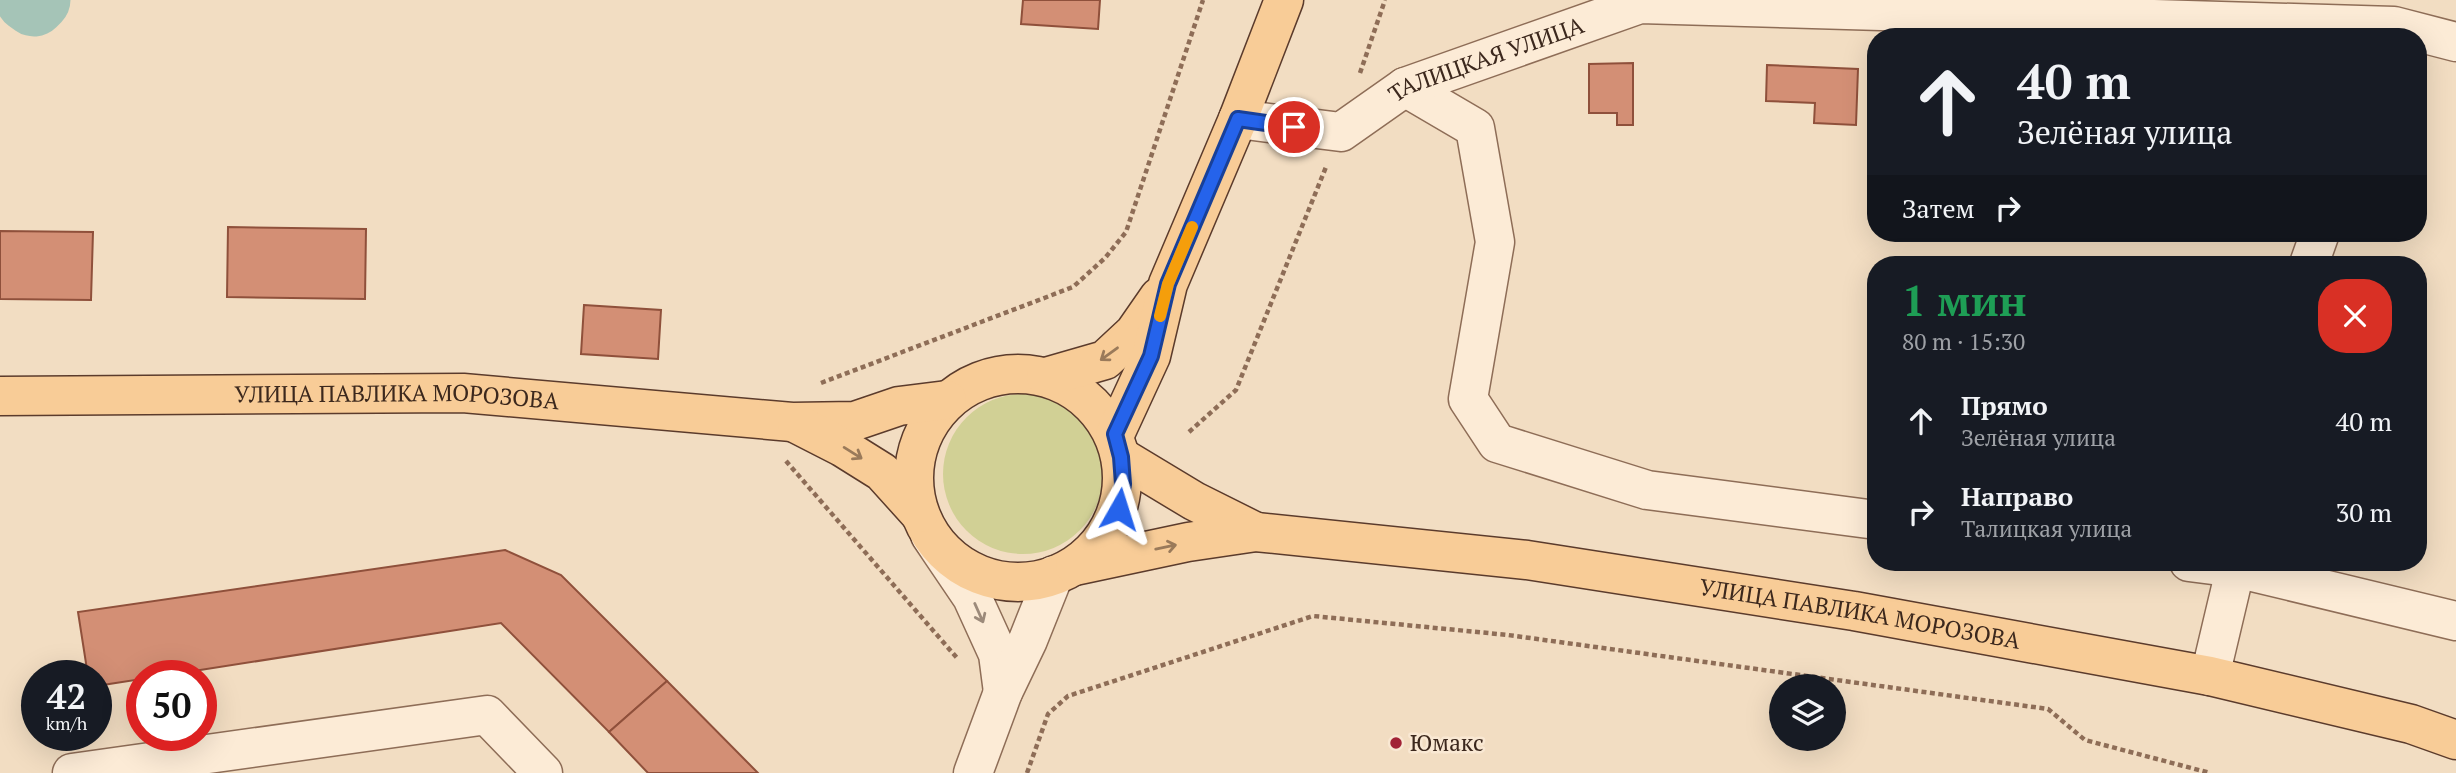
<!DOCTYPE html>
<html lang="ru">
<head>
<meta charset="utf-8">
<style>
  :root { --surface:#171b24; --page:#20242c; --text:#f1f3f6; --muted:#9ea1a6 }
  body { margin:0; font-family:"PT Serif",serif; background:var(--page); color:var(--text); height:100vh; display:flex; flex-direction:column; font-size:26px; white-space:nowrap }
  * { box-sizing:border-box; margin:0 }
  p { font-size:23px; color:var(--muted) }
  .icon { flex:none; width:38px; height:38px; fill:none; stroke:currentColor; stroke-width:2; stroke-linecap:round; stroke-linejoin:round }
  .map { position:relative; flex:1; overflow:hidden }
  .drawer { position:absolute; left:1867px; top:256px; width:560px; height:315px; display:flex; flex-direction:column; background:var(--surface); border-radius:28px; box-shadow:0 7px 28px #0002 }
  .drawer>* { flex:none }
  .top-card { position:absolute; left:1867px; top:28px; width:560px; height:214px; border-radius:28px; box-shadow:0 7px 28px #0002; background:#171b24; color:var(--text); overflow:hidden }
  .buttons { position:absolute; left:1769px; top:674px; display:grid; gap:14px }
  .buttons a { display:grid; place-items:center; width:77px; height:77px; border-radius:50%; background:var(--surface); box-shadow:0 7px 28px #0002; font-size:35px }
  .speed { position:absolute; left:21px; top:660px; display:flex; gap:14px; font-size:35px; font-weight:700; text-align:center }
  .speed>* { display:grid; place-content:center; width:91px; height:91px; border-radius:50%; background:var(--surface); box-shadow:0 7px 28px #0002; line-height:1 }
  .speed small { font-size:18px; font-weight:400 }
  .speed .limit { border:10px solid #d22; background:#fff; color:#111 }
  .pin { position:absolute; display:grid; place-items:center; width:60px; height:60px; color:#fff; margin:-30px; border:4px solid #fff; border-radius:50%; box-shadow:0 2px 7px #0007 }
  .me { position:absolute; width:77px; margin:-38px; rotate:6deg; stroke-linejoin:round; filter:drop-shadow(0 0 5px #0008) }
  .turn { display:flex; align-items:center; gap:24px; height:147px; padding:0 35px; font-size:32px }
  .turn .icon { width:91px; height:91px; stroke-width:2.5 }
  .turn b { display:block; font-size:49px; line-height:60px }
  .then { display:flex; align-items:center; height:66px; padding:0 35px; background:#0003; gap:14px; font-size:26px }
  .round { display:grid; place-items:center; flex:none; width:74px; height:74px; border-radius:28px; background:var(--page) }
  .summary { display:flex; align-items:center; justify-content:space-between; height:119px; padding:0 35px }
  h1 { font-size:42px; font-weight:700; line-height:52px; color:#1e9e55 }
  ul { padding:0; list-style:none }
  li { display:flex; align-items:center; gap:21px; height:91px; padding:0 35px }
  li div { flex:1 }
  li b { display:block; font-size:26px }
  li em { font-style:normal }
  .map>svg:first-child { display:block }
  .green { fill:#d1d095 }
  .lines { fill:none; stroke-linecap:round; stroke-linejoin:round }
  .river { stroke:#a5c4b7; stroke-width:63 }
  .building { fill:#d38f75; stroke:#8f503b; stroke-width:2 }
  .minor-casing { stroke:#8e6d57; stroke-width:41 }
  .major-casing { stroke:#5b3b2c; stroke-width:41 }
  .path { stroke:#8e6d57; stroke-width:4.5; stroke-dasharray:5 3.5; stroke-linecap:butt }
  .minor { stroke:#fcebd6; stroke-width:38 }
  .major { stroke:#f8cc97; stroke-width:38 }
  .oneway { stroke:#9a7a5a }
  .oneway2 { stroke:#9c8a7a }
  .route-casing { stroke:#184099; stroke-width:18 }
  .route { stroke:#2563eb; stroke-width:12 }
  .slow { stroke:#f59e0b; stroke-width:12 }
  .poi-dot { fill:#a22235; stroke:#f9e8d3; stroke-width:2.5 }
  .labels { text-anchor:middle; stroke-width:5; stroke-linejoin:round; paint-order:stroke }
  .street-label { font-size:23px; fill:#3c281d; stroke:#f9e8d3 }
  .poi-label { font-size:23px; fill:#3c281d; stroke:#f9e8d3; text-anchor:start }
</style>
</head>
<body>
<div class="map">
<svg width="2456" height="773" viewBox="0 0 2456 773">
  <rect width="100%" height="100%" fill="#f2ddc2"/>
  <!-- green -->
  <circle class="green" cx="1023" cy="474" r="80"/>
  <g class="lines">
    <!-- river -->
    <polyline class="river" points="27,0 34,5 39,0"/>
  </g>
  <!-- building -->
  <g class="building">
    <polygon points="1023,0 1100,0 1098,29 1021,24"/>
    <polygon points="1633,63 1633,125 1617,125 1617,113 1589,113 1589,64"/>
    <polygon points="1767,65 1858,69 1856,125 1814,123 1815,103 1766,101"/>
    <polygon points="228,227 366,229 365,299 227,297"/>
    <polygon points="0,231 93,232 91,300 0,299"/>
    <polygon points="584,305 661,310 658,359 581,354"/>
    <polygon points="505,550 561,575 667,681 609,732 501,623 162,676 142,676 142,679 96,686 96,676 88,676 78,612"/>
    <polygon points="667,681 758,773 648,773 609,732"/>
  </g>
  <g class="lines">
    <defs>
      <g id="minor">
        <polyline points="1405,87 1475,128 1495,242 1468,399 1497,443 1647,490 1876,520"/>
        <path id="s1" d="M1238 119 1341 132 1405 87 1640 4 2394 26 2456 42"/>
        <polyline points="2309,264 2320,233"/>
        <polyline points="930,535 972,597 998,654 1003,692"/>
        <polyline points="2189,562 2236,568 2456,621"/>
        <polyline points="2210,676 2237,562"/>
        <polyline points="72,773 487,715 543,773"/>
        <polyline points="973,773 1003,692 1028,640 1054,575"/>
      </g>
      <g id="major">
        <circle cx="1018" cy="478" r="104"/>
        <polyline points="1046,377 1105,360 1134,333 1159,297"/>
        <path id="s2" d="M0 396 463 393 792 422 855 421 899 406 947 400"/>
        <polyline points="797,424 842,447 882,472 919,513"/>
        <polyline points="1115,434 1151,356 1168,284 1238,119 1284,0"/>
        <polyline points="1121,457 1194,501 1256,532"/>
        <path id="s3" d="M1075 566 1188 542 1256 532 1527 560 1854 611 2210 676 2411 724 2456 740"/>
      </g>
    </defs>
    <!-- minor casing -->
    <use href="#minor" class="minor-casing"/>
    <!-- major casing -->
    <use href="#major" class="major-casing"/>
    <!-- path -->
    <g class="path">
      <polyline points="1360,73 1385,0"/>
      <polyline points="821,383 1073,287 1105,258 1126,232 1203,0"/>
      <polyline points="1189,432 1236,390 1326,167"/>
      <polyline points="786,461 957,658"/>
      <polyline points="1027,773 1048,714 1068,696 1313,616 1508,635 2048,709 2085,740 2210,773"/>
    </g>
    <!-- minor -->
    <use href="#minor" class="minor"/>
    <!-- major -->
    <use href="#major" class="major"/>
  </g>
  <!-- one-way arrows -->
  <defs><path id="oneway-shaft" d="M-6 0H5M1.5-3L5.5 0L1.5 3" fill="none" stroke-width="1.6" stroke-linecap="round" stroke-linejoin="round" transform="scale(1.75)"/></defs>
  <g class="oneway">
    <use href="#oneway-shaft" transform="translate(1109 354) rotate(144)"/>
    <use href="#oneway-shaft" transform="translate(853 453) rotate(32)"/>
    <use href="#oneway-shaft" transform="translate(1166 547) rotate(-12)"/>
  </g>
  <use class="oneway2" href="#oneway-shaft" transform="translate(979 613) rotate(66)"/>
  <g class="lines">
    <defs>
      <polyline id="route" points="1119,509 1123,484 1121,457 1115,434 1151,356 1168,284 1238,119 1294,127"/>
    </defs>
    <!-- route casing -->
    <use href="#route" class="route-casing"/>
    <!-- route -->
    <use href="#route" class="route"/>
    <!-- slow -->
    <polyline class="slow" points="1160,316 1168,284 1192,227"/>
  </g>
  <!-- markers -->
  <circle class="poi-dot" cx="1396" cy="743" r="7"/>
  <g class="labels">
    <!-- street labels -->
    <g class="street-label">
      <text dy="8" stroke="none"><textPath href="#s1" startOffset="268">ТАЛИЦКАЯ УЛИЦА</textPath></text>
      <text dy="8" stroke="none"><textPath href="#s2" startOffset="397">УЛИЦА ПАВЛИКА МОРОЗОВА</textPath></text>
      <text dy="8" stroke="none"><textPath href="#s3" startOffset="794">УЛИЦА ПАВЛИКА МОРОЗОВА</textPath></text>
    </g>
    <!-- poi labels -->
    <g class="poi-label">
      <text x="1410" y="751">Юмакс</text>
    </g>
  </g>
</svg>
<div class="buttons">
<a><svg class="icon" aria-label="layers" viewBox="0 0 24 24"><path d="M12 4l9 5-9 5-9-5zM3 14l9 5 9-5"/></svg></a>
</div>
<div class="speed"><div>42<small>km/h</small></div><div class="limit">50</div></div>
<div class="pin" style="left:1294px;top:127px;background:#d93025"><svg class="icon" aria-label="arrive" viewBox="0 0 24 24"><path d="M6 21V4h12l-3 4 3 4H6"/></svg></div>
<svg class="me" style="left:1119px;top:509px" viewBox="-20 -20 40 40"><path d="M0-17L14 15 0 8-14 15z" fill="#2563eb" stroke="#fff" stroke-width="4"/></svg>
<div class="top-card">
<div class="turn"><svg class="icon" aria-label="ahead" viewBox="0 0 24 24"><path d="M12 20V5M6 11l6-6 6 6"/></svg><div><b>40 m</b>Зелёная улица</div></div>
<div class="then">Затем<svg class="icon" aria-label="right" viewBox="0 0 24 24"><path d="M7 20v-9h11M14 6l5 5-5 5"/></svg></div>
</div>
<section class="drawer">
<div class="summary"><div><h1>1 мин</h1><p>80 m · 15:30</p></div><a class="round" style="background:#d93025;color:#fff"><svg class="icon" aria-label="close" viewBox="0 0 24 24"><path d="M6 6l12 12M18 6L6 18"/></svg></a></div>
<ul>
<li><svg class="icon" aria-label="ahead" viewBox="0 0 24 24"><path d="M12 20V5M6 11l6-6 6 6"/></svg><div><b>Прямо</b><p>Зелёная улица</p></div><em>40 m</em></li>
<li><svg class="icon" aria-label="right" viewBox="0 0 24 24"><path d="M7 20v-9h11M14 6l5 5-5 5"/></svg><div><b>Направо</b><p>Талицкая улица</p></div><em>30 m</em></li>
</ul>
</section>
</div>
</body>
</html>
